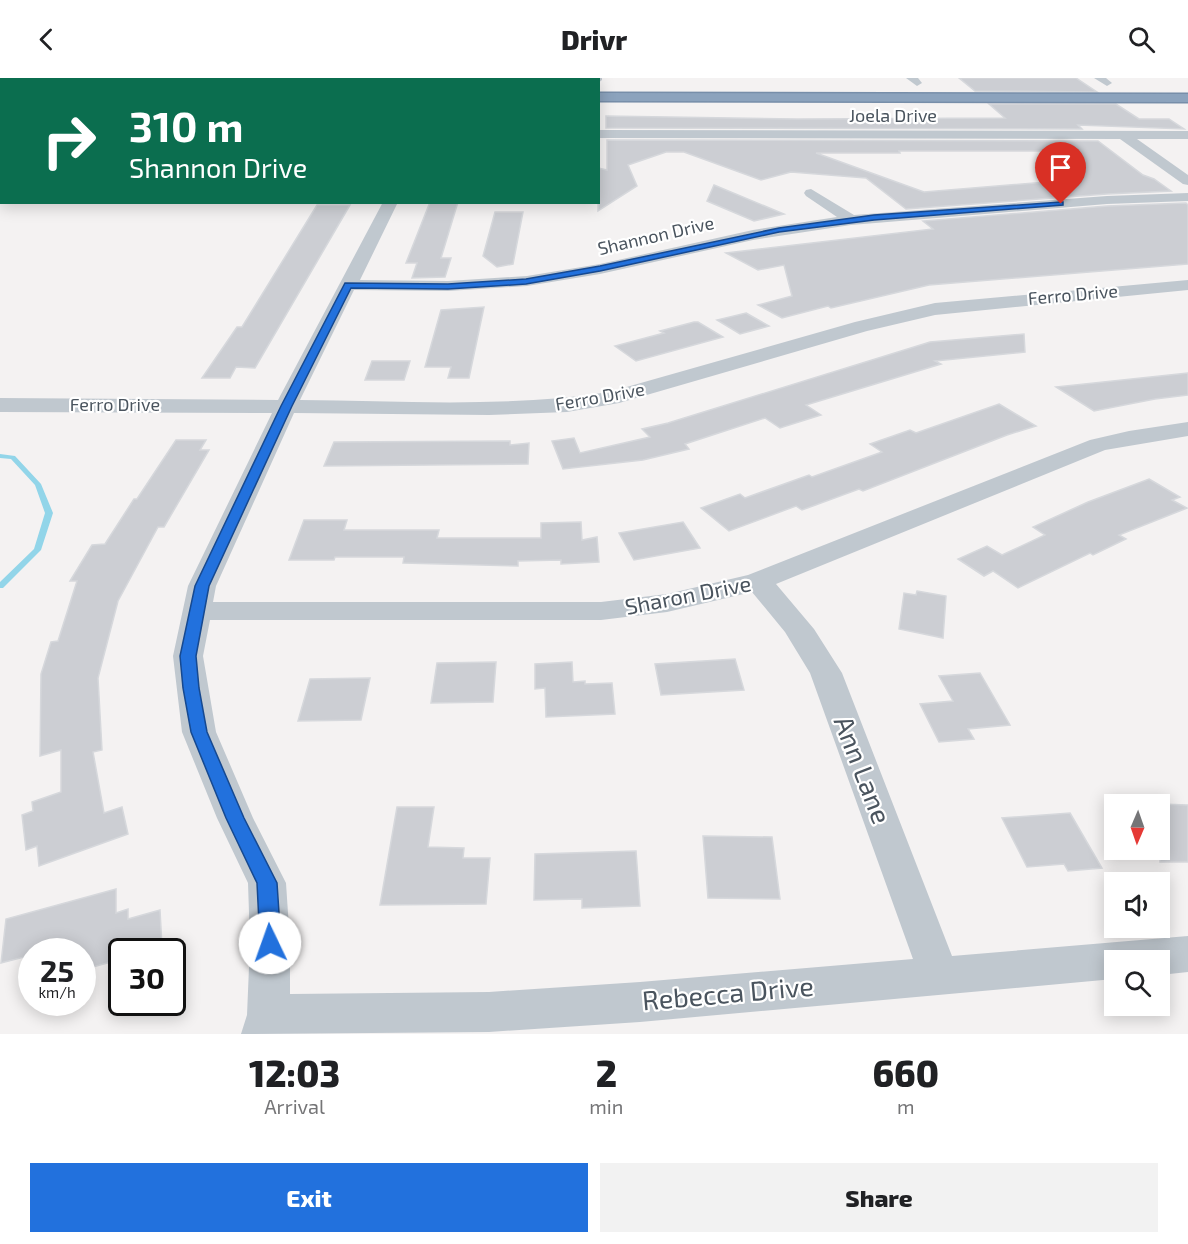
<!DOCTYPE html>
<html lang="en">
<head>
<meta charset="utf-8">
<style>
  :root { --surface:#fff; --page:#f2f2f2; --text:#202124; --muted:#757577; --accent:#2271dd }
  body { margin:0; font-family:"Exo 2",sans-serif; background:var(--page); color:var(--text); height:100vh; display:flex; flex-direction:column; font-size:22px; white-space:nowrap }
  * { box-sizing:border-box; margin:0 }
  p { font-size:20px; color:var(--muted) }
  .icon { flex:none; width:33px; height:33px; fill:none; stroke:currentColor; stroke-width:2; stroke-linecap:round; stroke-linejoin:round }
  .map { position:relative; height:956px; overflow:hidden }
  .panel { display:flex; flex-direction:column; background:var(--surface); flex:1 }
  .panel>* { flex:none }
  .banner { position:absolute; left:0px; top:0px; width:600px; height:126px; box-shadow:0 3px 15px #0003; background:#0b6e4f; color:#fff; overflow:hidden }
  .needle { width:39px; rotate:182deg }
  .buttons { position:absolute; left:1104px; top:716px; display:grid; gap:12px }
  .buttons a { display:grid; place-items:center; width:66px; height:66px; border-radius:0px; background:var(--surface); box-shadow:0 3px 15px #0003; font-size:30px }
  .speed { position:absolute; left:18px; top:860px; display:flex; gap:12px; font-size:30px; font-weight:700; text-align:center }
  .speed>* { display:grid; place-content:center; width:78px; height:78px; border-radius:50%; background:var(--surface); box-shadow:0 3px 15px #0003; line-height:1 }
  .speed small { font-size:15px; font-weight:400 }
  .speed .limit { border:3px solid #111; border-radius:9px; background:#fff; color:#111 }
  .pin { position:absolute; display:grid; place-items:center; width:51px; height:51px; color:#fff; margin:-62px -26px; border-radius:50% 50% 50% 0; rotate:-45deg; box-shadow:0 0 6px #0007 }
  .pin .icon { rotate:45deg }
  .me { position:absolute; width:66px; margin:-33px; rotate:357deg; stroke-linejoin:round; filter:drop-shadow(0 0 4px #0008) }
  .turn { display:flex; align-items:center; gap:21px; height:126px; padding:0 30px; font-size:27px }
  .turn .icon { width:78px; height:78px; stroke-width:2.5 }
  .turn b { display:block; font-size:42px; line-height:51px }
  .eta { display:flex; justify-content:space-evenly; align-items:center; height:102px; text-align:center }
  .eta b { font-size:36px; font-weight:800; line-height:42px }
  .primary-button { display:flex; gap:12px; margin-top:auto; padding:12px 30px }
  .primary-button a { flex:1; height:69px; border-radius:0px; background:var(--accent); color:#fff; font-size:24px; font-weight:800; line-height:69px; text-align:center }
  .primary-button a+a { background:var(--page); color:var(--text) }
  header { display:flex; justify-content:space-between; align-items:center; height:78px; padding:0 30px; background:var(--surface); font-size:27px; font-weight:800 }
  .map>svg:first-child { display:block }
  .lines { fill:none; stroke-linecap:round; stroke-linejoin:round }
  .stream { fill:#92d5e9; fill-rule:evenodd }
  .building { fill:#ccced3; stroke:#d6d8dc; stroke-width:1.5; fill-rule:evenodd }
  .highway-casing { stroke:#778ea9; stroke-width:3 }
  .minor { fill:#c0c8cf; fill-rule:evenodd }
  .highway { fill:#8ca3bd; fill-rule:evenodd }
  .route { fill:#2271dd; stroke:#164990; stroke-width:1.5 }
  .labels { text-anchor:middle; stroke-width:4.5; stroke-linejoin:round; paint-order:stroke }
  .far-street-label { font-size:18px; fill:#4a545e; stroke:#fff }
  .street-label { font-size:22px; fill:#4a545e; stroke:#fff }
  .near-street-label { font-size:27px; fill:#4a545e; stroke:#fff }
</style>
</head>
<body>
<header><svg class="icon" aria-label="back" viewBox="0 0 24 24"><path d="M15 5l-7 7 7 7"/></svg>Drivr<svg class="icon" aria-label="search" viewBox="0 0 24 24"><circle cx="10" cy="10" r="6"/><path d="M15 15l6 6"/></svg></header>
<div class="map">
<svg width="1188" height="956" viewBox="0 0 1188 956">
  <rect width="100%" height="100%" fill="#f4f2f2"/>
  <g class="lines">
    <!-- stream -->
    <polygon class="stream" points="0,376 15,378 41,406 53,435 41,472 3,510 0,510 0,504 34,471 45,435 35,407 11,381 0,380"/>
  </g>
  <!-- building -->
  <g class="building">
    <polygon points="959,0 1076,0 1097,14 975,13"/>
    <polygon points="989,26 1116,26 1139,41 1169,41 1184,51 1078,47 1082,51 606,50 606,38 797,41 1005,40"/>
    <path d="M607 62 1098 63 1143 97 1154 101 1171 113 1107 116 906 131 866 100 791 94 761 102 684 74H666L628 87 637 108 598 133V90L607 92ZM899 73H1070L1071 102 924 114 816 75H900Z"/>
    <polygon points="714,107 784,136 754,143 707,123"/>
    <polygon points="430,124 458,124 441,180 451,180 445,199 412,200 417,185 406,185"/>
    <polygon points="1186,125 1188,127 1188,186 929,207 831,230 828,228 782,240 758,227 792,218 784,187 758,192 726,175 933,151 923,143 1107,128"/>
    <polygon points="317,127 350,127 255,290 236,289 230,300 202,300 237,249 242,249"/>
    <polygon points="495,134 523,134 513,186 497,189 483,178"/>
    <polygon points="484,229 469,300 448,300 451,289 425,289 441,232"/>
    <polygon points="746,235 769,248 740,256 717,242"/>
    <polygon points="694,244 698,244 723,259 636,283 615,268 664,255 660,253"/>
    <polygon points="1024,256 1025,274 935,283 941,286 806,327 821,337 780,350 765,340 685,366 689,371 643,382 563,391 552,363 574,360 580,375 650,359 642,351 668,345 930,264"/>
    <polygon points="372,283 410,283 404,302 365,302"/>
    <polygon points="1188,295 1188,317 1155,321 1094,333 1056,309"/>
    <polygon points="999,326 1036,348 1007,357 863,413 859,411 802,432 796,428 729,453 701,430 740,416 745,420 809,397 812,399 882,374 870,366 910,352 916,355"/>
    <polygon points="176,362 206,362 200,372 209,372 164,449 158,449 118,523 98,600 102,672 93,674 104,735 122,729 128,756 39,788 37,768 26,772 22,737 33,733 32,724 61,714 61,672 40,678 41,596 51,564 58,563 77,503 70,503 92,467 105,466 134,421 137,421"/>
    <polygon points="510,363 510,367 529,365 528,386 324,388 334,364"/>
    <polygon points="1149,401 1180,419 1172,422 1187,430 1119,457 1126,461 1093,477 1090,475 1018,510 993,493 984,498 958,481 987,468 1002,477 1045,457 1033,449 1088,424"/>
    <polygon points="304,442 347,442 344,452 439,452 437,460 541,460 541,445 581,444 582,462 597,459 599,484 561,486 561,482 518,483 518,488 403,485 404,479 335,479 334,482 289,482"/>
    <polygon points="683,444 700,470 634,482 619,455"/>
    <polygon points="917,513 946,518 943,560 899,551 904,515 916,517"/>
    <polygon points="735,581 744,612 661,617 655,586"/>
    <polygon points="496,584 493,624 431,625 437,585"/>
    <polygon points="572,584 573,604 585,603 585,606 612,605 615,636 546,639 545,610 535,611 535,586"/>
    <polygon points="980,595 1010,647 968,651 974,661 939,664 920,626 953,623 939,598"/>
    <polygon points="370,600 361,642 298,643 310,601"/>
    <polygon points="1160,726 1188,727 1188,784 1160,784"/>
    <polygon points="397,729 434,729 428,769 464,770 463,780 490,780 486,826 380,827"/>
    <polygon points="1070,735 1102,790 1068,793 1064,786 1027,789 1002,740"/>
    <polygon points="703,758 772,759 780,821 708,820"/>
    <polygon points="636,773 640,828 582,830 582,821 534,822 535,776"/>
    <polygon points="116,811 116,835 128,831 128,841 160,832 162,869 149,873 122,873 122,881 82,892 82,873 32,873 32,877 1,885 6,841"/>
  </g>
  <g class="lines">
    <defs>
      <g id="highway">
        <rect x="0" y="13" width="2" height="8"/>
        <polygon points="598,15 1188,16 1188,24 598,23"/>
      </g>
    </defs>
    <!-- highway casing -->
    <use href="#highway" class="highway-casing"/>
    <!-- minor -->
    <g class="minor">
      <rect x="561" y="0" width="10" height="2"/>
      <polygon points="592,0 602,0 602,2 598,5 598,2"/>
      <polygon points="906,0 918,0 922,5 917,8"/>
      <polygon points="1094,0 1106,0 1112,5 1107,8"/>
      <polygon points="598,52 1188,53 1188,61 1137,61 1188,97 1188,107 1183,106 1120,61 598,60"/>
      <path d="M811 111 854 137 1107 118 1188 115V123L1107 126 851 147 753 162 600 196 527 208 448 213 354 212 300 322C402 323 507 330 609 314L855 244 935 225 1188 202V212L935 237 867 253 619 325 567 334 489 337 294 335 216 508 213 524H601L667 516 748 497 1090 362 1129 353 1188 344V358L1105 372 776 506 814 551 842 595 952 878 1188 858V894L1160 897V882H1114V901L640 944 489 954 241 956 247 937 250 865 248 805 217 740 182 654 173 578 188 508 272 335 0 334V320L278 322 383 124H398L360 202 448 203 527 198 600 186 753 152 837 139 806 118 804 115 806 112ZM752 514 785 554 810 595 913 881 640 904 489 914 290 916V865L286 805 253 740 216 654 203 578 210 542H601L667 534Z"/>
    </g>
    <!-- highway -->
    <use href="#highway" class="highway"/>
  </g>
  <!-- route -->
  <polygon class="route" points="1061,124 1063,124 1063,127 874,142 779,154 600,193 526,206 448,211 351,210 292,328 209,508 196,578 199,610 207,654 244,740 277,805 281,865 278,871 270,874 263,871 260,865 257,805 226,740 191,654 183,610 180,578 195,508 281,328 345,205 448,206 526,201 600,188 779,150 874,137"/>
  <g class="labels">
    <!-- far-street labels -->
    <g class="far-street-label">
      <text x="893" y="44">Joela Drive</text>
      <text transform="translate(656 158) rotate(-13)" y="6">Shannon Drive</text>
      <text transform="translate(1073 217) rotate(-5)" y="6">Ferro Drive</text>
      <text transform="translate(600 319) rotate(-10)" y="6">Ferro Drive</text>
      <text x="115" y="333">Ferro Drive</text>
    </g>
    <!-- street labels -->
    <g class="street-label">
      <text transform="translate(688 517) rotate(-11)" y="8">Sharon Drive</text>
    </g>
    <!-- near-street labels -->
    <g class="near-street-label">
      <text transform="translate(862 692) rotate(69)" y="9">Ann Lane</text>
      <text transform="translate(728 916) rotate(-5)" y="9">Rebecca Drive</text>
    </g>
  </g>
</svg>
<div class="buttons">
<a><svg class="needle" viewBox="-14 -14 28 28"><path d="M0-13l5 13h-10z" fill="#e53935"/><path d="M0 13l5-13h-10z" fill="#757577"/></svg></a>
<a><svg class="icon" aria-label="sound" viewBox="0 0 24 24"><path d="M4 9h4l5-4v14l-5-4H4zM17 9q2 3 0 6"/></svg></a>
<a><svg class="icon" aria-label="search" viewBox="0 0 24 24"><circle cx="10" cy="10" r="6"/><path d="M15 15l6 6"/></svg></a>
</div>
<div class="speed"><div>25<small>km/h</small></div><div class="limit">30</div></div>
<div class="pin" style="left:1061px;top:126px;background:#d93025"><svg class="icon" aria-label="arrive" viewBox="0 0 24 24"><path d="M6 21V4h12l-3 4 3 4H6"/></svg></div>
<svg class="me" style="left:270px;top:865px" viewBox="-20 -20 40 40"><circle r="19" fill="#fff"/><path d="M0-13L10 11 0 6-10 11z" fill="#2271dd"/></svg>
<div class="banner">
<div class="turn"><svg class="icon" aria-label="right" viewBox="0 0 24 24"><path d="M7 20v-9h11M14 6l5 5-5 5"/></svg><div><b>310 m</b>Shannon Drive</div></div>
</div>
</div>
<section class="panel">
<div class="eta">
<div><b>12:03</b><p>Arrival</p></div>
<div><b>2</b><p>min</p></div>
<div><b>660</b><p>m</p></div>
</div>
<div class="primary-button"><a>Exit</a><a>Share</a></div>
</section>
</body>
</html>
